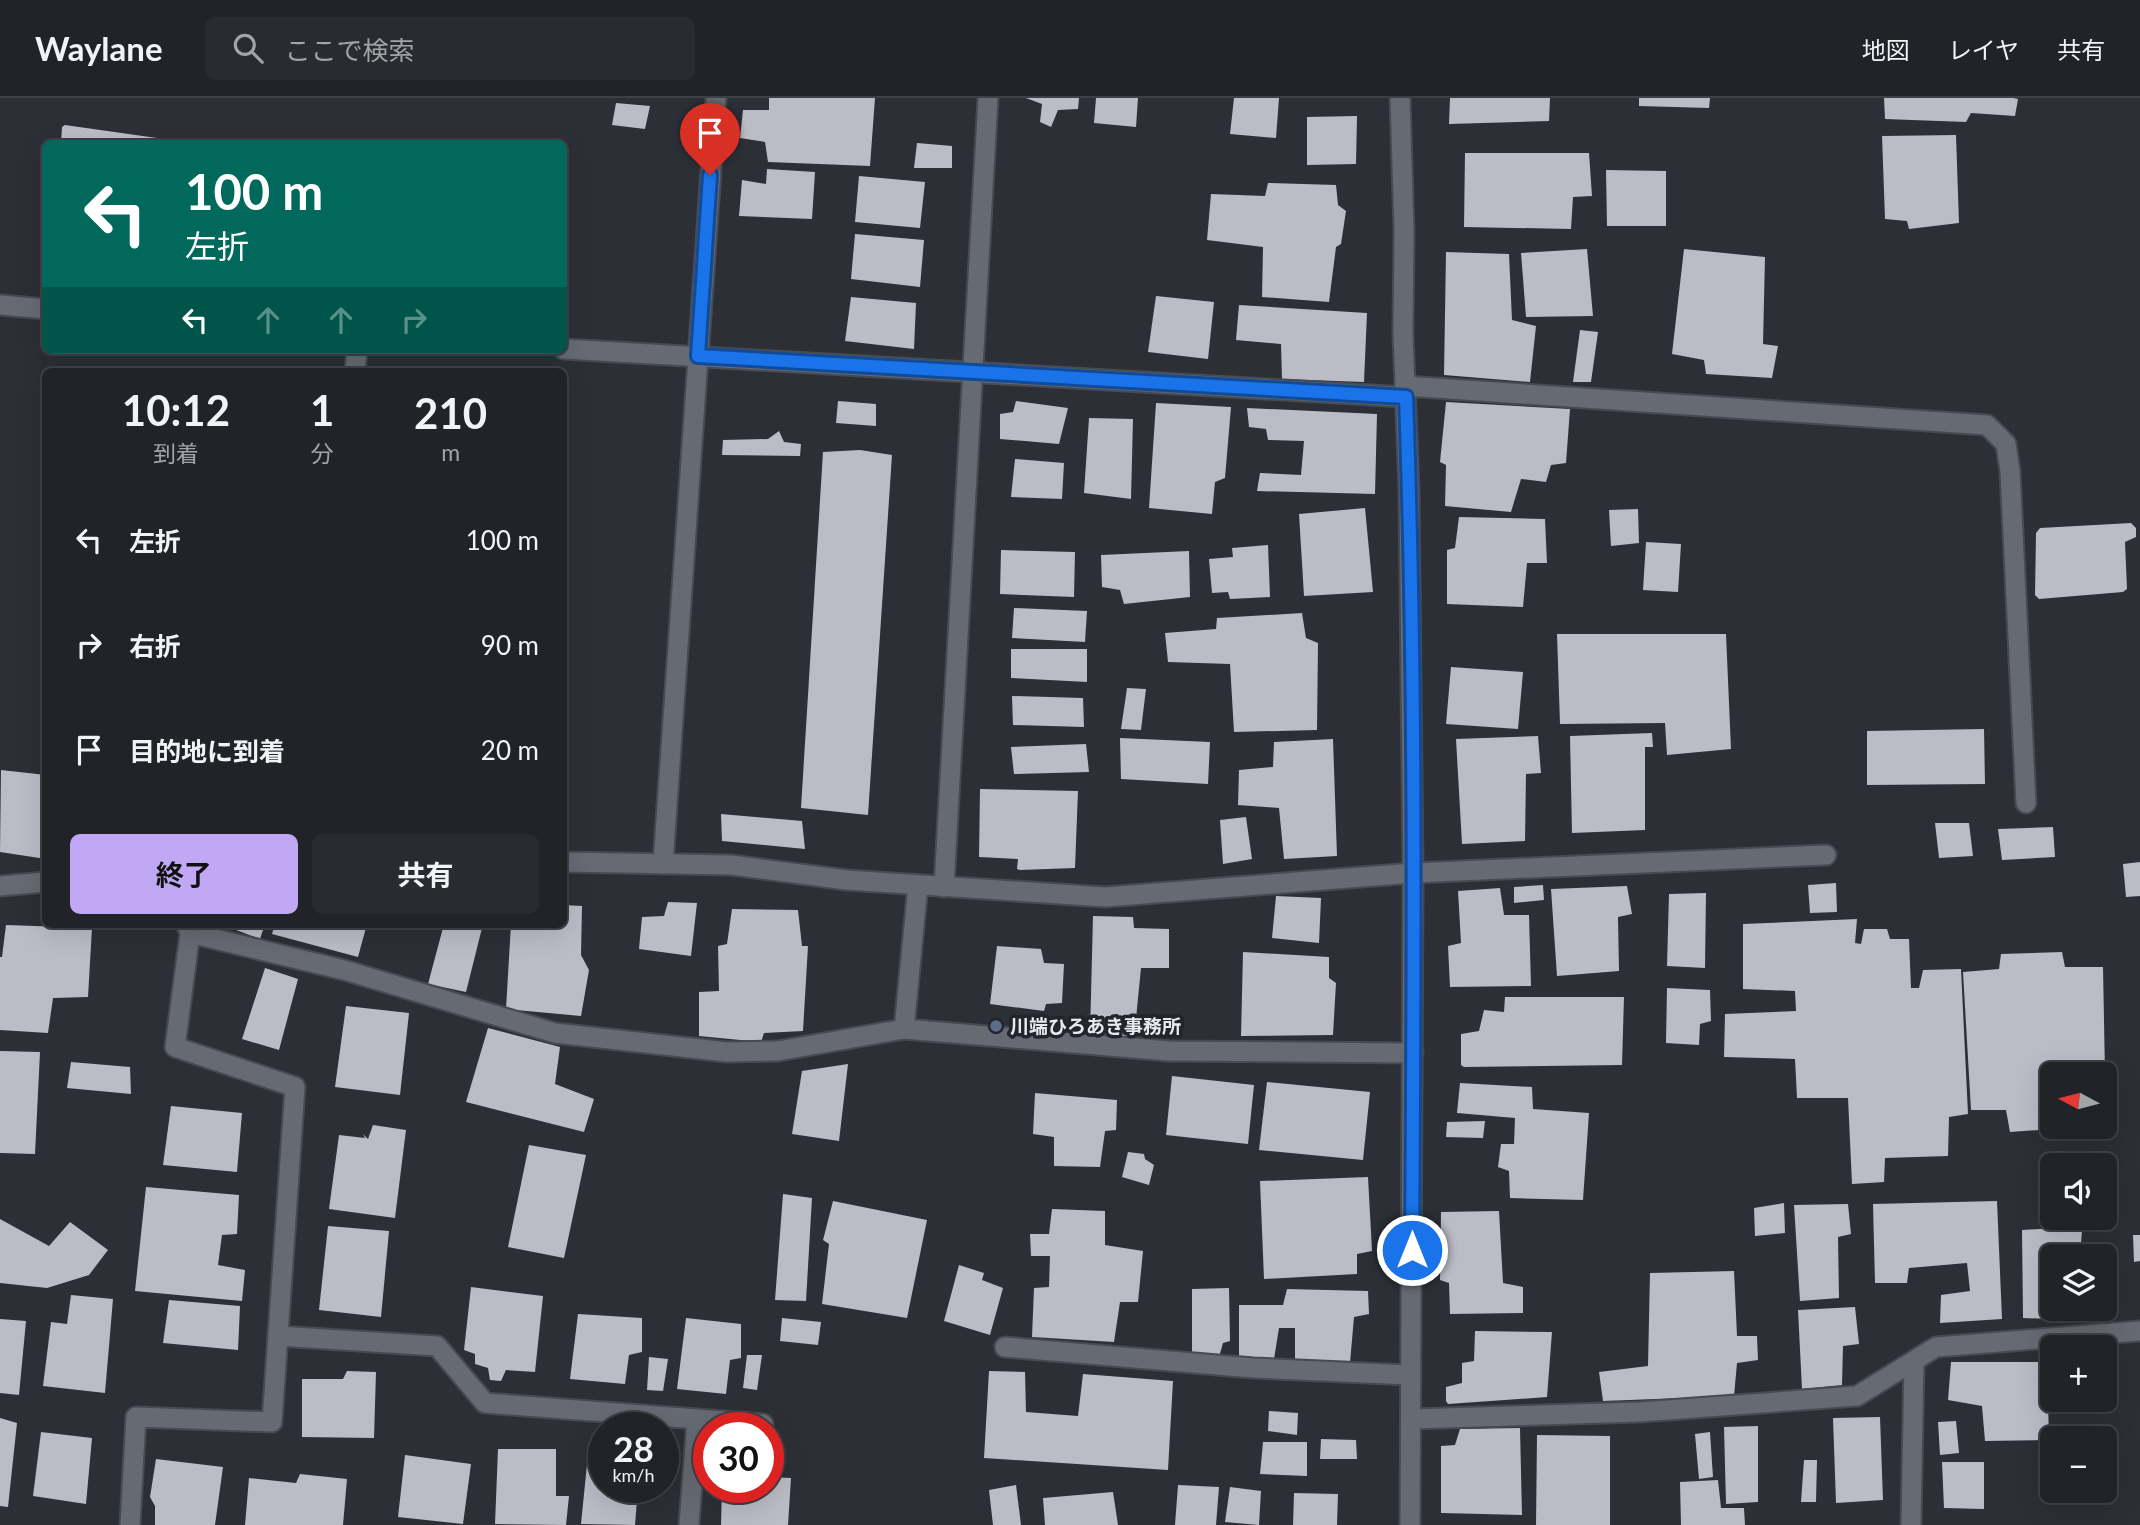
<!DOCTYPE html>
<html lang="ja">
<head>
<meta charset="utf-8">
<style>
  :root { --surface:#212328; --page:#292b30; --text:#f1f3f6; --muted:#a2a4a8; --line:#3e4045; --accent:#c0a8f4 }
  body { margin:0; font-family:Lato,"Noto Sans JP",sans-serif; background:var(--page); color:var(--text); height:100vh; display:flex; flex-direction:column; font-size:26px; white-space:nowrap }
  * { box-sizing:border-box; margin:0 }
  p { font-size:23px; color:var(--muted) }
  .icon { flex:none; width:38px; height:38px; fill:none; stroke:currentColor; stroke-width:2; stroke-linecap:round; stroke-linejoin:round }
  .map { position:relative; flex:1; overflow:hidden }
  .drawer { position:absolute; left:42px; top:270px; width:525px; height:560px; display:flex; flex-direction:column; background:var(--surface); border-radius:10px; box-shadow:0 7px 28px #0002,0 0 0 2px var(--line) }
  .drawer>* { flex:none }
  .guide { position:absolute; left:42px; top:42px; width:525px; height:214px; border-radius:10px; box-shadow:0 7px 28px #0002,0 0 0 2px var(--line); background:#00695c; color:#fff; overflow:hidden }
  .needle { width:46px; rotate:277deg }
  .controls { position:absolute; left:2040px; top:964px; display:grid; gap:14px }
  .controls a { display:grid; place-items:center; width:77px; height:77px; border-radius:10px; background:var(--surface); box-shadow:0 7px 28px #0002,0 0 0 2px var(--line); font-size:35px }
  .speed { position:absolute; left:588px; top:1314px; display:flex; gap:14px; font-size:35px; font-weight:700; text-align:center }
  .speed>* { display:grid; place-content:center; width:91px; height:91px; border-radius:50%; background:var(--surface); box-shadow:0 7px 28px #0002,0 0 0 2px var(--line); line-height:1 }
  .speed small { font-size:18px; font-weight:400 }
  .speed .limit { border:10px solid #d22; background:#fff; color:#111 }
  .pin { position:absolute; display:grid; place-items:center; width:60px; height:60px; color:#fff; margin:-72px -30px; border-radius:50% 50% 50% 0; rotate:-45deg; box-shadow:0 0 7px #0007 }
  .pin .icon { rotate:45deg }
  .me { position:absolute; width:77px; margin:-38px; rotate:0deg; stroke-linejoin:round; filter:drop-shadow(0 0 5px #0008) }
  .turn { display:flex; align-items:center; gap:24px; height:147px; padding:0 28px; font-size:32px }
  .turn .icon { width:91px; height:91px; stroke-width:2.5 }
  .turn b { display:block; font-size:49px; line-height:60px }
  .lanes { display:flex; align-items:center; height:66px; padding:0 28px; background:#0003; justify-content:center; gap:35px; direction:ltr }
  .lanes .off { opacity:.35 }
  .eta { display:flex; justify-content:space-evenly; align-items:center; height:119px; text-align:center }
  .eta b { font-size:42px; font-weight:700; line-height:49px }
  .primary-button { display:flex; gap:14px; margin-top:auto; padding:14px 28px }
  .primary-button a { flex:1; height:80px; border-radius:10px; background:var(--accent); color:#111; font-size:28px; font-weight:700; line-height:80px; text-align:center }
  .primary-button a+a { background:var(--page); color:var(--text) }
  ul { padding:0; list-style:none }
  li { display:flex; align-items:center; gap:21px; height:105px; padding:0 28px }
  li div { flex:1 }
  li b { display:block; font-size:26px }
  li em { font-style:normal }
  header { display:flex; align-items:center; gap:42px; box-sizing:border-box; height:98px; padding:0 35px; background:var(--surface); border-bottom:2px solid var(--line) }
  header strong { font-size:33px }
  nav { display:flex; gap:38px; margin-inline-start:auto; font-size:24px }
  .search { width:490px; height:63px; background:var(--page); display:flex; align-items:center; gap:18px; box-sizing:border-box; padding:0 24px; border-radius:10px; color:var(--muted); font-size:26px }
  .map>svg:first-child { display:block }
  .building { fill:#bbbcc6 }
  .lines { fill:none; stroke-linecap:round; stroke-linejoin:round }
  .service-casing { stroke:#474a50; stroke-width:23 }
  .minor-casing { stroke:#474a50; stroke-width:23 }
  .service { stroke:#666a72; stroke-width:19 }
  .minor { stroke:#666a72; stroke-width:19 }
  .route-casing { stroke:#114b97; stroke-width:18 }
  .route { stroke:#1a73e8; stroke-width:12 }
  .service-dot { fill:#5c6f8a; stroke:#22252c; stroke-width:2.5 }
  .labels { text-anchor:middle; stroke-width:7; stroke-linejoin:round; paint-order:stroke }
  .poi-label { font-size:19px; font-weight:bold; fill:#e8eaef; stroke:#22252c; text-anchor:start }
</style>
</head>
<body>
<header>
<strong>Waylane</strong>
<div class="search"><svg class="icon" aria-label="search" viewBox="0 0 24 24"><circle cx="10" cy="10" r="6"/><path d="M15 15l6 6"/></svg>ここで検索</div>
<nav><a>地図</a><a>レイヤ</a><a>共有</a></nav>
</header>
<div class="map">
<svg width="2140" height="1427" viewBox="0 0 2140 1427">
  <rect width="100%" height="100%" fill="#2c2f36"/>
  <!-- building -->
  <g class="building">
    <polygon points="769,0 875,0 870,68 768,64 765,44 740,40 743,12 769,12"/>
    <polygon points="1026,0 1079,0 1078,11 1058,12 1051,29 1040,24 1042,6"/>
    <polygon points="1096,0 1138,0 1136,29 1094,25"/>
    <polygon points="1234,0 1279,0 1276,40 1230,36"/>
    <polygon points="1450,0 1550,0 1549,23 1449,26"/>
    <polygon points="1639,0 1710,0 1709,10 1639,8"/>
    <polygon points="1884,0 2013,0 2018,1 2015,18 1971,15 1966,24 1885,21"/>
    <polygon points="616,5 650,8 645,31 612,27"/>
    <polygon points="1357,18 1356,66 1307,67 1307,19"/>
    <polygon points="65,27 178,43 178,46 61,46 62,29"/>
    <polygon points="1956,37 1959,125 1909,131 1907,123 1885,121 1882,38"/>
    <polygon points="917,45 952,48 952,70 914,70"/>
    <polygon points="1465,55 1589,55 1592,98 1573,99 1571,131 1464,129"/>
    <polygon points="767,71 815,74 812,121 739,118 742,82 766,86"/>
    <polygon points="1606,72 1666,73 1666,128 1607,128"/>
    <polygon points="859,78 925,84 920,130 855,124"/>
    <polygon points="1268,85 1336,87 1338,107 1346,113 1341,146 1336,149 1329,204 1262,199 1263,149 1207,142 1211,96 1265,98"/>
    <polygon points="855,136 924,142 920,189 851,181"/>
    <polygon points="1587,151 1593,218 1526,219 1521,155"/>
    <polygon points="1684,151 1765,159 1763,246 1778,248 1772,280 1706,276 1704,262 1672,256"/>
    <polygon points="1446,154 1509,156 1512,222 1536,228 1530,284 1444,277"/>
    <polygon points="1156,198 1214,204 1208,261 1148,254"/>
    <polygon points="851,199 916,205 914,251 845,243"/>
    <polygon points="1239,207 1367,215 1364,284 1282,281 1281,246 1236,242"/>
    <polygon points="1580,232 1598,234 1591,284 1573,284"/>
    <polygon points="838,303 876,306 876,328 836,325"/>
    <polygon points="1016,303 1068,310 1059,346 1000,341 1000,316 1013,314"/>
    <polygon points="1446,304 1570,311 1566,365 1551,367 1546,384 1521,381 1511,414 1445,408 1446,367 1440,364"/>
    <polygon points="1156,305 1231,309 1225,380 1215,384 1212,416 1149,410"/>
    <polygon points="1247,310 1377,316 1375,396 1257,393 1260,375 1301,377 1304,343 1268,342 1266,331 1249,329"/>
    <polygon points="1089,320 1133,321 1131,401 1084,395"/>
    <polygon points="779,333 784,344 801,346 800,358 722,357 723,342 768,341"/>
    <polygon points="860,352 892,357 868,717 801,710 823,354"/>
    <polygon points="1015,361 1064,365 1062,401 1011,399"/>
    <polygon points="1365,410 1373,494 1304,498 1299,416"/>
    <polygon points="1638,411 1639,445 1611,448 1609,412"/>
    <polygon points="1459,419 1545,421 1547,465 1527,465 1523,509 1447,506 1447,452 1455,450"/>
    <polygon points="2131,425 2136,430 2136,439 2125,444 2127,491 2123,494 2039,501 2035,497 2036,435 2040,430"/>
    <polygon points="1646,444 1681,446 1678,494 1643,492"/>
    <polygon points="1268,447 1270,499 1230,501 1228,494 1212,495 1209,461 1233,459 1232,450"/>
    <polygon points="1001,452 1075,454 1074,499 1000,496"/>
    <polygon points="1189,453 1190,499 1124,506 1120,492 1102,489 1101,457"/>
    <polygon points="1014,510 1087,513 1085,544 1012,540"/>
    <polygon points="1302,515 1306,540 1318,545 1317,632 1234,634 1230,566 1168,564 1165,535 1216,531 1217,520"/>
    <polygon points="1557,536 1726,536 1731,651 1667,657 1665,625 1560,626"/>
    <polygon points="1011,551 1087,551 1087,584 1011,580"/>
    <polygon points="1451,569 1523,574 1518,631 1446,626"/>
    <polygon points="1127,590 1146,591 1141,632 1121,631"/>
    <polygon points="1012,598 1083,600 1084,629 1013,627"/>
    <polygon points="1984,631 1985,686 1867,687 1867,633"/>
    <polygon points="1652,635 1653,649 1645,649 1645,732 1572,735 1570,638"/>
    <polygon points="1538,638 1541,675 1526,676 1525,743 1462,746 1456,641"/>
    <polygon points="1120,640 1210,644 1208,686 1121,681"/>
    <polygon points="1333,641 1337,758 1284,761 1279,710 1238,707 1239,672 1273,669 1274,644"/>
    <polygon points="1086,646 1089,674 1014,676 1011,649"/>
    <polygon points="1,672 46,677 46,761 0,754"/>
    <polygon points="980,691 1078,693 1075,770 1020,772 1017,771 1018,761 979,759"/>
    <polygon points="721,716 802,723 805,751 722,743"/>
    <polygon points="1246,719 1252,761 1223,766 1220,722"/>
    <polygon points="1935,725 1969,725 1973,758 1939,760"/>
    <polygon points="2053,729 2055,759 2002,762 1998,731"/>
    <polygon points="2140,764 2140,798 2126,799 2123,766"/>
    <polygon points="1836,785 1837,814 1810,815 1808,787"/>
    <polygon points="1543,787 1544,802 1514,805 1514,789"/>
    <polygon points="1627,788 1632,816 1618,819 1619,873 1557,878 1551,791"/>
    <polygon points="1500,790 1504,817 1529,817 1531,888 1450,889 1448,848 1461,845 1458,793"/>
    <polygon points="1706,795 1705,870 1667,868 1669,796"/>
    <polygon points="1276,798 1321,800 1319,845 1272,840"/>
    <polygon points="668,804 697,805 691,858 639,851 642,819 664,818"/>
    <polygon points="564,807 582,808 581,857 589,872 581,918 506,911 511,826 564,826"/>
    <polygon points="732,811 798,812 802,848 808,848 803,933 764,935 761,944 699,938 699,894 719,893 718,848 727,846"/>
    <polygon points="1093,818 1133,819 1134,830 1169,831 1169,870 1141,870 1134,941 1090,937"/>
    <polygon points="1857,821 1855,845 1861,846 1864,831 1887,831 1890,841 1909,841 1911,890 1919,890 1923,872 1961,871 1968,1016 1949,1019 1948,1058 1885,1060 1884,1084 1852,1086 1848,1000 1797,1000 1795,961 1724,959 1725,916 1796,913 1795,893 1743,891 1743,826"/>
    <polygon points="220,826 265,826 260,841"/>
    <polygon points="275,826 367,826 358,859 272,836"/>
    <polygon points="444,826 483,826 466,894 428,886"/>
    <polygon points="6,827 92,830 88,899 53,900 48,935 0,932 0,859 2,859"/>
    <polygon points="997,848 1041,851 1044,865 1064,866 1062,905 1046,906 1044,913 990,906"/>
    <polygon points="1243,854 1329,859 1329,880 1336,885 1333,937 1241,938"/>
    <polygon points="2062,854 2065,869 2103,869 2105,976 2053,976 2053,1031 2010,1034 2006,1012 1971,1012 1963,874 1999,871 2001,856"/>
    <polygon points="265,870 298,881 279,952 242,941"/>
    <polygon points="1667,890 1710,892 1711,923 1700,926 1699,947 1666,945"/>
    <polygon points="1505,899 1624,899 1622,967 1464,969 1461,967 1461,936 1479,933 1484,912 1504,914"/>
    <polygon points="346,908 409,915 400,997 335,989"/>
    <polygon points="488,930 560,949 555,986 594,1001 584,1034 466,1004"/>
    <polygon points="0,953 40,954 35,1056 0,1055"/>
    <polygon points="71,964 130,969 131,996 67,990"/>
    <polygon points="848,966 839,1043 792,1036 802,973"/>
    <polygon points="1172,978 1254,987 1248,1046 1166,1037"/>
    <polygon points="1267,984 1370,994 1363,1062 1259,1052"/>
    <polygon points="1460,985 1532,989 1533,1011 1589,1015 1583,1102 1510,1100 1509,1073 1498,1069 1501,1046 1514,1046 1515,1020 1457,1015"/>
    <polygon points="1035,995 1117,1002 1116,1032 1105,1033 1100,1069 1054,1068 1054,1039 1033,1036"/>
    <polygon points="171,1008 242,1015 237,1074 163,1067"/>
    <polygon points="1485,1023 1483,1040 1446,1039 1447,1024"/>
    <polygon points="373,1027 406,1032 395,1120 329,1111 339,1037 365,1040 363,1036 368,1041"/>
    <polygon points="529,1047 586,1057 564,1160 508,1149"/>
    <polygon points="1128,1054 1144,1056 1145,1061 1154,1067 1149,1087 1122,1079"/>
    <polygon points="1368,1079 1372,1153 1357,1156 1357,1176 1264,1181 1260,1083"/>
    <polygon points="146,1089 239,1097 237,1136 222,1137 218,1167 245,1172 242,1203 135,1193"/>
    <polygon points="783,1096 812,1100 806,1203 775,1202"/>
    <polygon points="833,1103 927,1122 907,1220 822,1206 829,1146 823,1142"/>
    <polygon points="1997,1103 2002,1221 1940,1225 1941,1197 1970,1193 1967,1165 1909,1170 1907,1185 1875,1185 1873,1106"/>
    <polygon points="1784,1105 1785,1135 1755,1138 1754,1110"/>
    <polygon points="1848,1106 1851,1136 1838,1139 1839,1200 1800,1203 1794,1107"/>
    <polygon points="1052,1111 1105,1113 1105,1147 1143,1153 1138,1204 1120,1204 1114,1244 1032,1239 1034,1190 1049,1189 1050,1158 1031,1158 1030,1136 1049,1136"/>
    <polygon points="1499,1113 1503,1185 1523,1189 1523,1215 1450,1216 1449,1185 1440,1182 1441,1114"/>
    <polygon points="2071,1120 2083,1120 2080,1158 2053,1158 2053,1211 2077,1211 2076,1222 2023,1220 2022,1132 2070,1129"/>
    <polygon points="0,1121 49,1148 70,1124 108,1152 89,1177 47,1190 0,1185"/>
    <polygon points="328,1128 389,1133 381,1219 319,1212"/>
    <polygon points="2133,1137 2140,1137 2140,1163 2134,1164"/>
    <polygon points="959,1167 984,1175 982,1182 1003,1190 990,1237 944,1223"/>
    <polygon points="1734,1173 1737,1238 1757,1238 1758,1262 1737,1265 1734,1298 1603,1303 1599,1274 1648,1268 1650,1175"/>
    <polygon points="471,1189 543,1198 535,1274 506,1272 501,1283 490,1282 488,1270 475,1266 475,1256 464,1252"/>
    <polygon points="1229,1190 1230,1243 1223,1245 1219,1259 1192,1255 1192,1191"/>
    <polygon points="1287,1191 1368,1193 1369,1216 1354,1219 1350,1265 1295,1261 1295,1230 1279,1230 1274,1261 1239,1259 1239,1207 1283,1207"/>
    <polygon points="71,1197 113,1201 105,1295 43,1288 51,1224 67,1226"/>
    <polygon points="169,1202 240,1208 238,1252 163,1245"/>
    <polygon points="1855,1209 1859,1246 1843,1248 1842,1287 1802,1291 1798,1212"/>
    <polygon points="578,1216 642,1220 642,1254 629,1257 625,1286 570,1281"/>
    <polygon points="686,1220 741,1226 741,1260 730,1262 726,1296 677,1291"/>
    <polygon points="782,1220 821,1224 818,1247 780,1243"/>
    <polygon points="0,1221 26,1223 19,1297 0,1295"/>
    <polygon points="1475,1233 1552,1234 1547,1299 1448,1306 1446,1303 1446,1289 1462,1285 1462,1265 1474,1263"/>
    <polygon points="747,1257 762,1257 757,1292 743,1290"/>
    <polygon points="649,1259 668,1261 663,1293 647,1292"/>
    <polygon points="1951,1264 2047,1264 2049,1342 1985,1343 1982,1308 1948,1302"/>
    <polygon points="347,1273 376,1274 374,1340 302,1339 302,1281 343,1281"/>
    <polygon points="989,1273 1025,1274 1026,1314 1078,1318 1083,1276 1173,1283 1168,1372 984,1360"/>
    <polygon points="1269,1313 1298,1315 1297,1337 1268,1333"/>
    <polygon points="1880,1319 1883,1402 1836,1405 1833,1320"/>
    <polygon points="0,1320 17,1325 8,1409 0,1408"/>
    <polygon points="1956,1323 1959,1355 1940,1357 1938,1324"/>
    <polygon points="1758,1328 1758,1404 1726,1406 1724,1329"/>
    <polygon points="1520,1330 1522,1417 1441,1415 1441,1348 1455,1347 1460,1331"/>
    <polygon points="41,1334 92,1340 86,1406 33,1398"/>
    <polygon points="1710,1334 1713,1379 1699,1381 1695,1336"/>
    <polygon points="1537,1337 1610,1338 1610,1427 1536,1427"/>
    <polygon points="1321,1341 1356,1342 1357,1361 1320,1361"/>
    <polygon points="1263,1344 1307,1344 1307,1378 1260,1376"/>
    <polygon points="589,1346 604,1347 604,1390 638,1390 635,1427 581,1426"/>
    <polygon points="498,1351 556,1351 556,1398 569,1398 566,1427 495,1426"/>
    <polygon points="405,1357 471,1366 463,1426 398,1419"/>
    <polygon points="156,1361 223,1369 215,1427 155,1427 155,1408 150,1399"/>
    <polygon points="1804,1362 1817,1362 1816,1404 1801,1404"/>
    <polygon points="1942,1364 1984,1364 1984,1411 1944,1410"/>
    <polygon points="300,1376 347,1381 343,1427 245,1427 249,1380 296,1385"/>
    <polygon points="768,1379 791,1380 788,1427 721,1427 722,1390 768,1390"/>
    <polygon points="1718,1382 1721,1410 1744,1410 1745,1427 1681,1427 1680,1384"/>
    <polygon points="1016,1387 1021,1427 993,1427 989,1392"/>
    <polygon points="1178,1387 1219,1389 1216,1427 1175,1427"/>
    <polygon points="1230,1389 1261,1393 1259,1427 1225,1424"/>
    <polygon points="1113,1394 1118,1427 1045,1427 1043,1400"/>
    <polygon points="1294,1395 1338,1396 1337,1427 1293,1427"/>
  </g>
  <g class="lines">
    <defs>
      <g id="service">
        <polyline points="190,835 344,872 555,935 727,954 778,953"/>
        <polyline points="904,931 1169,953 1413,955"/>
      </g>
      <g id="minor">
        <polyline points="1400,0 1404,133 1403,236 1409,392 1413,775 1410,1427"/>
        <polyline points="0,207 46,211"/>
        <polyline points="564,251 1406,299"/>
        <polyline points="355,273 357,252"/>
        <polyline points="1405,288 1987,327 2006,346 2010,373 2026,705"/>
        <polyline points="564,764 731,767 847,782 1105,799 1413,775 1826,757"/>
        <polyline points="663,766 716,0"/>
        <polyline points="0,788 46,784"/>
        <polyline points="944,789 988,0"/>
        <polyline points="778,953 904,931 918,787"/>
        <polyline points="278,1238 437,1248 485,1305 763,1326"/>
        <polyline points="1005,1249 1253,1270 1410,1277"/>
        <polyline points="1411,1321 1640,1314 1857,1298 1936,1249 2140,1233"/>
        <polyline points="130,1427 136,1319 272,1324 295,989 175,949 190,835 186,826"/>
        <polyline points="689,1427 697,1321"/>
        <polyline points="1911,1427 1914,1263"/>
      </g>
    </defs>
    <!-- service casing -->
    <use href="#service" class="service-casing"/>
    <!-- minor casing -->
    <use href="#minor" class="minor-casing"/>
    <!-- service -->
    <use href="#service" class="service"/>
    <!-- minor -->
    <use href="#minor" class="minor"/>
  </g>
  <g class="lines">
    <defs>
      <path id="route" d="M710 77 698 258 1406 299C1416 583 1414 868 1412 1152"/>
    </defs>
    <!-- route casing -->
    <use href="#route" class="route-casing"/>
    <!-- route -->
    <use href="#route" class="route"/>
  </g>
  <!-- markers -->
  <circle class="service-dot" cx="996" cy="928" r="7"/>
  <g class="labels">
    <!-- poi labels -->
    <g class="poi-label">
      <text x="1010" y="935">川端ひろあき事務所</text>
    </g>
  </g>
</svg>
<div class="controls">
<a><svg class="needle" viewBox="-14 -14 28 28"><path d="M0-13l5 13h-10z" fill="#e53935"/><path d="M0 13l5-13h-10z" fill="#a2a4a8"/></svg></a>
<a><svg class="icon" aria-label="sound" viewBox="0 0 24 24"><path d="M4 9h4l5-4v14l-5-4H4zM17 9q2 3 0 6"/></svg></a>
<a><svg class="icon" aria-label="layers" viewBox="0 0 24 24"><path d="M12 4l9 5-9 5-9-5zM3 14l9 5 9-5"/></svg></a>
<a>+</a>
<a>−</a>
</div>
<div class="speed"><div>28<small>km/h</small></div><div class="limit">30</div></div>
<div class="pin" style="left:710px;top:77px;background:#d93025"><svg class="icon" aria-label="arrive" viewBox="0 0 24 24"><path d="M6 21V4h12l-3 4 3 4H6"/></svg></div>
<svg class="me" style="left:1412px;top:1152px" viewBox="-20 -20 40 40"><circle r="17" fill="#1a73e8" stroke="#fff" stroke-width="3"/><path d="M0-11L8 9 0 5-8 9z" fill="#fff"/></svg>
<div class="guide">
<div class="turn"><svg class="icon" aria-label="left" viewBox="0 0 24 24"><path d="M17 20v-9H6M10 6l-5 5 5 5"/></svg><div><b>100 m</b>左折</div></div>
<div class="lanes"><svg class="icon" aria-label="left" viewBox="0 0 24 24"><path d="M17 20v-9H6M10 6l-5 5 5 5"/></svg><svg class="icon off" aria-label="ahead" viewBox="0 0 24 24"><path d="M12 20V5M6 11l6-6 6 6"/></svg><svg class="icon off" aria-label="ahead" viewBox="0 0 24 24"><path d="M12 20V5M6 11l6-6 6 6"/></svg><svg class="icon off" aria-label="right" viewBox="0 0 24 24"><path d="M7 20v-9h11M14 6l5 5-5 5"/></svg></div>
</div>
<section class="drawer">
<div class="eta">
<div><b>10:12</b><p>到着</p></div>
<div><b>1</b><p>分</p></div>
<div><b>210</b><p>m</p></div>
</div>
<ul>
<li><svg class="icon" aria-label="left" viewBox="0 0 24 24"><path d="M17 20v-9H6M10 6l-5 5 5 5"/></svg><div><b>左折</b></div><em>100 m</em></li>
<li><svg class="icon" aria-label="right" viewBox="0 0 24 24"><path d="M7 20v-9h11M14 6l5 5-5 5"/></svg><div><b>右折</b></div><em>90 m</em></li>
<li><svg class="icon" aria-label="arrive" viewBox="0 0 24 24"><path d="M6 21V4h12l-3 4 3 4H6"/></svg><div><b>目的地に到着</b></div><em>20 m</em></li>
</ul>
<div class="primary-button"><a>終了</a><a>共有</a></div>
</section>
</div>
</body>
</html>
